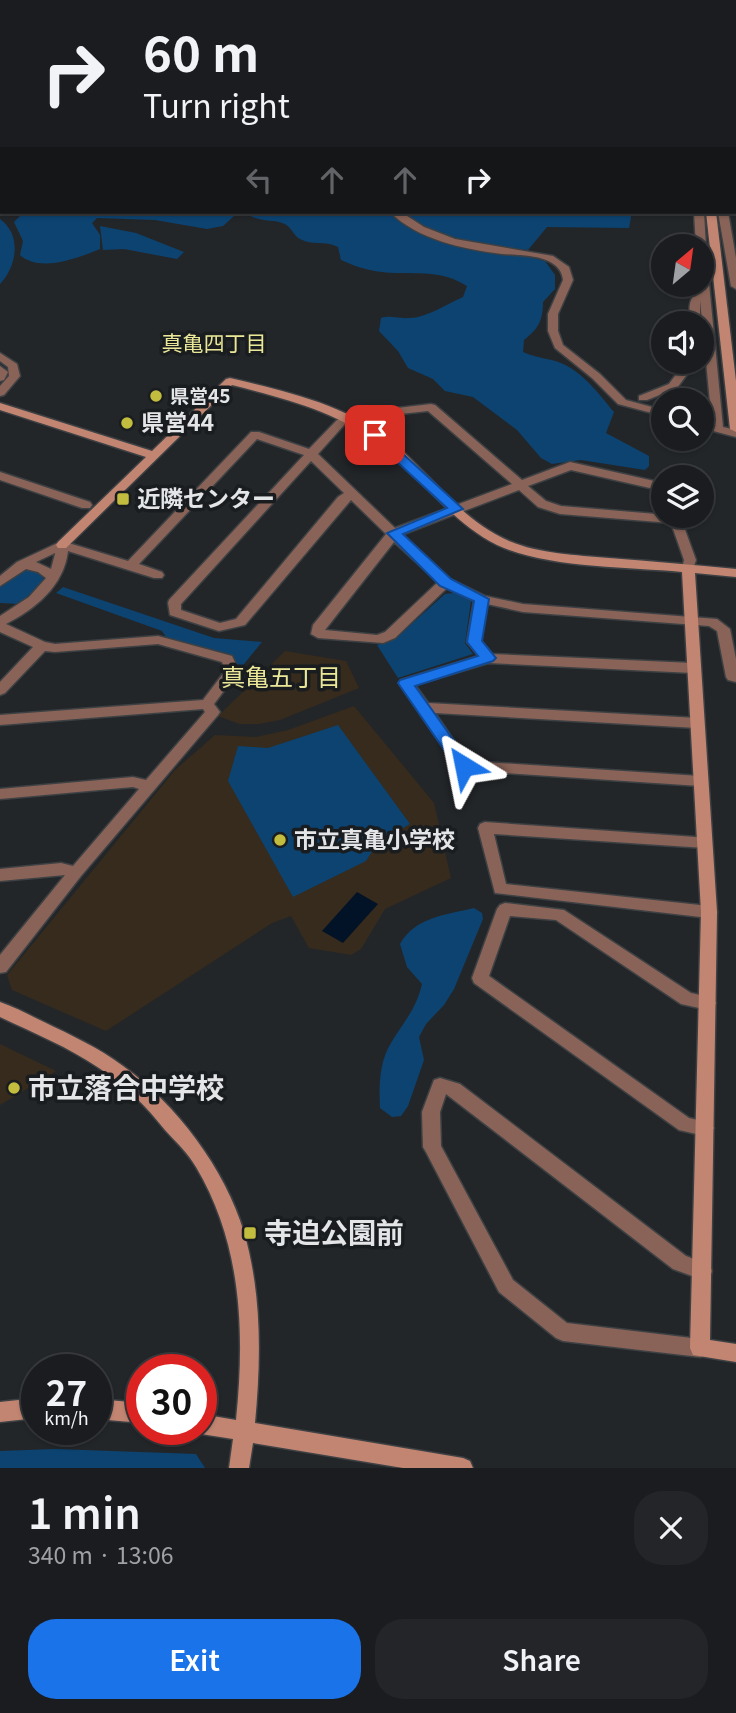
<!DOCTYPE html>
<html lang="en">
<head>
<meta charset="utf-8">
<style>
  :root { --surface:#1a1c1f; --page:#232528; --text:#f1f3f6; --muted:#9fa1a4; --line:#383a3d; --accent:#1a73e8 }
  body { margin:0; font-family:Georgia,"Noto Sans JP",serif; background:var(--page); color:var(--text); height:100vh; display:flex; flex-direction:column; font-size:26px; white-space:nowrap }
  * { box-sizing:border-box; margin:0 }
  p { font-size:23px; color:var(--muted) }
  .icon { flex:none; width:38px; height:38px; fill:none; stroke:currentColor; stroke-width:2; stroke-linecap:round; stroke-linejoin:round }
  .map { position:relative; height:1468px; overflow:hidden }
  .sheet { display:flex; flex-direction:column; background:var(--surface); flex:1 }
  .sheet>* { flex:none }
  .top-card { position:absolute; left:0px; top:0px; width:737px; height:214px; box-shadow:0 2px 5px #0004,0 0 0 2px var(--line); background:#1a1c1f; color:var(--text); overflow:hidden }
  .needle { width:46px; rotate:29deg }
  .controls { position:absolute; left:651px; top:234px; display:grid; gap:14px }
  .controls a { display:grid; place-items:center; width:63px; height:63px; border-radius:50%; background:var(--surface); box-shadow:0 2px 5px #0004,0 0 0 2px var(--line); font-size:35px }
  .speed { position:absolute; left:21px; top:1354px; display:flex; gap:14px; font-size:35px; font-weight:700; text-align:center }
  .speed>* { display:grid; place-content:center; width:91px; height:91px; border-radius:50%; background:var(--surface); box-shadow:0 2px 5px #0004,0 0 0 2px var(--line); line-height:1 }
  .speed small { font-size:18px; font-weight:400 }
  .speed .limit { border:10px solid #d22; background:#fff; color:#111 }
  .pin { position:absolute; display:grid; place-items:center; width:60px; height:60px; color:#fff; margin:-30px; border-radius:14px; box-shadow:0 4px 10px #0006 }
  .me { position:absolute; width:77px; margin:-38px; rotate:325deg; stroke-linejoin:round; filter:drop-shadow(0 0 5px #0008) }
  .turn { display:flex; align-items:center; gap:24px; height:147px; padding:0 28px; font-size:32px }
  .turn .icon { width:91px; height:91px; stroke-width:2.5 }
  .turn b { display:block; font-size:49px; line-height:60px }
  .lanes { display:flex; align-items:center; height:66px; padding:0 28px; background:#0003; justify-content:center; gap:35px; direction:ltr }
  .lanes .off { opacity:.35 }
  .round { display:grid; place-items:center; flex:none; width:74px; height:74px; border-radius:28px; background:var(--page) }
  .summary { display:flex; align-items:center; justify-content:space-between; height:119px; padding:0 28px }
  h1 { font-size:42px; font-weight:600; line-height:52px }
  .cta { display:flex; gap:14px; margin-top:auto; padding:14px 28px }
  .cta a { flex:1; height:80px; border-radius:28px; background:var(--accent); color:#fff; font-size:28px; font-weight:600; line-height:80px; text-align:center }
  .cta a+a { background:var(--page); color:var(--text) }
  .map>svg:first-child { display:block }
  .education { fill:#362b1c }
  .green { fill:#0c4371 }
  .water { fill:#031327 }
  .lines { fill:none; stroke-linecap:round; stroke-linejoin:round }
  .street-casing { stroke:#3e4144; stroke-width:3 }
  .secondary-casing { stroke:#3e4144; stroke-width:3 }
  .street { fill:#896357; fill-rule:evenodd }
  .secondary { fill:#c28571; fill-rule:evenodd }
  .rail { stroke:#cdcfd1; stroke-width:2.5; stroke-dasharray:9 4.5; stroke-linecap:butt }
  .route { fill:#1a73e8; stroke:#114b97; stroke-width:2 }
  .poi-dot { fill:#c3bd3f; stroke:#1a1d20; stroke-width:2.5 }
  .labels { text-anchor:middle; stroke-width:7; stroke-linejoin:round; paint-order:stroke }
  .far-poi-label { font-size:19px; font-weight:bold; fill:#e3e5e7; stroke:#1a1d20; text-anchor:start }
  .far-neighbourhood-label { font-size:21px; fill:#eae798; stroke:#1a1d20 }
  .poi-label { font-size:23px; font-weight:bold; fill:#e3e5e7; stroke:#1a1d20; text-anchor:start }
  .neighbourhood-label { font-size:24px; fill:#eae798; stroke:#1a1d20 }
  .near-poi-label { font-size:28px; font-weight:bold; fill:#e3e5e7; stroke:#1a1d20; text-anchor:start }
</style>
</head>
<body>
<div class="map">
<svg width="736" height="1468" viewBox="0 0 736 1468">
  <rect width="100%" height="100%" fill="#232629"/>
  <!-- education -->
  <g class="education">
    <polygon points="285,651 346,661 359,688 280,720 259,724 239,724 218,716"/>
    <polygon points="354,706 434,803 451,878 385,909 361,949 351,955 309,948 291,916 272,923 106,1031 12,990 7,975 175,770 215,735 256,737 288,730"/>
    <polygon points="0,1044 56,1071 0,1105"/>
  </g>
  <!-- green -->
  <g class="green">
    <path d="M41 212H233L234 216 223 226 207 229 155 220 97 218 92 223 100 235V249C78 258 40 273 20 255L23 241 14 222 22 214Z"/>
    <path d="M244 212H386C397 217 404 227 417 232 458 249 503 249 545 261L555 275V289L543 302C543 321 538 329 524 340L523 352C536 358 548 358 561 363 584 373 598 393 614 412L606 433 649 456V466L645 470 581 460 552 464 541 458 517 430 473 397 445 391 433 379 408 368 398 351 379 331 381 318C392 315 398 319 409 318 426 318 447 304 463 297L467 286C443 271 423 274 396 273 377 273 358 268 341 260L338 247C325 240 312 246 300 239 294 236 292 228 285 224 271 218 261 224 244 212Z"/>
    <path d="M404 212H632L629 228 547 227 528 250C497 247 422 239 404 212Z"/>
    <path d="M0 219C22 235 17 266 0 284Z"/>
    <polygon points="100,226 136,233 184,252 177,259 124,249 103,250"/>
    <polygon points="34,569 43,575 43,583 19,604 0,603 0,586 19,570"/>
    <polygon points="63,587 214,638 262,642 240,669 232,656 166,637 162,631 56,593"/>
    <polygon points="454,593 471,601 465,643 473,654 398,678 377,645 397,637 445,594"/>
    <polygon points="338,725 410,824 378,842 366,861 293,897 228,781 238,746 268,748"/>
    <path d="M474 908 482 913 483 919 454 989 444 1005 426 1024 419 1037 424 1060 408 1106 401 1116 392 1117 380 1108C379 1087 379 1062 391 1043 404 1021 416 1010 422 984L407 967 400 944C415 917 446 915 474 908Z"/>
    <polygon points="55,1449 196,1454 205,1468 0,1468 0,1451"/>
  </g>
  <!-- water -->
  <polygon class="water" points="357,892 378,904 343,943 322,931"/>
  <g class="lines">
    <defs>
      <g id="street">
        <polygon points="612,0 623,0 610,2"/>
        <rect x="735" y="22" width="1" height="4"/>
        <rect x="735" y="109" width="1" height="6"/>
        <rect x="735" y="175" width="1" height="6"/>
        <polygon points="2,201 2,207 0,208 0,202"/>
        <path d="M390 212H401L424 227 455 239 553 256 569 267 573 280 558 314V331L563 345 600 374 626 400 663 410V416L618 404 592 378 555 348 548 331V314L563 280C562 270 556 264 546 260 533 255 517 255 502 254 464 249 418 240 390 212Z"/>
        <polygon points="694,212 704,212 706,247 702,250 702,247 696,247"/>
        <polygon points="718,212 728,212 736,258 736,289 731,286"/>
        <path d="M702 260 707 263 723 427 736 430V437L702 428V421L712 423 700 300V324H690C690 312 686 297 700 292L699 285H702Z"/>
        <polygon points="0,353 17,364 20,376 4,395 0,396 0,386 9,376 8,367 0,361"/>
        <polygon points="685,362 696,362 677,388 647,400 639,400 639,396 669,384"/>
        <polygon points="0,366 8,372 4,380 0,381"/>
        <path d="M431 404 435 405 522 480 570 462 663 483V491L571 470 528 486 546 501 561 506 680 516 696 560 692 572H684L682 569 684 560 671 523 560 514 538 507 519 490 401 535 450 579 485 596 523 604 717 619 730 629 736 659V682L728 680 726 677 717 631 709 626 523 612 487 604 481 641 492 654 693 663 700 668 693 673 488 663 415 685 428 703 697 718 704 723 697 728 435 713 468 761 700 776 705 777 707 781 705 785 700 786 459 770 399 683 401 680 479 656 467 642 474 601 447 588 395 638 383 643 318 638 311 634 313 625 386 534 351 500 245 625 219 631 170 615 168 603 169 600 304 455 257 439 139 564 162 572 164 575 162 578H154L68 551C64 586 35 609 6 624L45 642 55 644 158 636 232 656 239 671 214 704 220 712 218 715 81 876 6 972 0 973V955L65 875 0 881V869L61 863 73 866 139 789 133 787 0 799V789L133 777 146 780 205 712 203 709 0 725V715L203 700 225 671 222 662 158 644 55 652 45 651 5 693 0 695V682L33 647 0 632V616L29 597 46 578 38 572 26 569 0 586V576L17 562 62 541 128 561 251 432H259L309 449 337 420 363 412ZM428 411 512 484 395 528 318 454 345 424 364 418ZM311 461 344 493 338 497 236 619 220 623 181 610V604ZM394 542 438 582 385 632 377 635 325 630ZM55 554 51 569 36 562 55 553Z"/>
        <polygon points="0,472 90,502 92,505 90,508 82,508 0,480"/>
        <polygon points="485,822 710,838 712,842 710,846 705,848 494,834 506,884 709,906 714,908 717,912 714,916 709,918 495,893 478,828 480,824"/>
        <polygon points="505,903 564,910 691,993 714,998 716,1003 714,1008 708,1010 681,1004 556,920 510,916 489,976 689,1118 711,1123 714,1128 711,1133 705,1136 679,1130 474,983 472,978 497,909 500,905"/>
        <polygon points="440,1078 460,1084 686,1256 710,1265 712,1271 710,1277 703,1280 673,1269 446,1094 440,1112 441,1146 513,1280 567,1323 700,1339 707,1341 710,1348 707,1355 700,1357 563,1341 556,1338 499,1292 426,1152 423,1147 422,1112 434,1080"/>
      </g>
      <g id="secondary">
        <polygon points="706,212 716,212 736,381 736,432 730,429"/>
        <path d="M230 378C288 392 349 405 396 445 433 478 463 521 509 541 540 554 576 555 609 558 651 561 694 565 736 569V577L695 573 717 912 710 1340 736 1344V1362L693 1355 690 1348 701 912 682 572C627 567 546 568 497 545 451 522 423 479 384 448 340 412 286 399 232 385L66 548H58L56 545 58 542 146 457 0 410V403L152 451 226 379Z"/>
        <path d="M0 1002C15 1007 29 1015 44 1022 71 1035 99 1048 123 1066 177 1105 225 1169 244 1232 262 1295 261 1359 255 1423L463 1458 470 1461 473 1468H403L253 1443 249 1468H229L233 1439 201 1434 193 1430H201V1414L236 1420C245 1333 242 1244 196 1167 188 1153 176 1142 165 1130 146 1106 125 1085 99 1068 68 1047 34 1033 0 1017Z"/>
        <polygon points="37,1398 37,1418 0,1422 0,1402"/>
        <polygon points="96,1399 142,1403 142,1423 96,1419"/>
      </g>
    </defs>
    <!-- street casing -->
    <use href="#street" class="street-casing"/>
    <!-- secondary casing -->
    <use href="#secondary" class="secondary-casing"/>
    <!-- street -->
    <use href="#street" class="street"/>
    <!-- secondary -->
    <use href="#secondary" class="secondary"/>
    <!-- rail -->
    <polyline class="rail" points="0,212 11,212"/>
  </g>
  <!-- route -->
  <polygon class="route" points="375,431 379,432 463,509 403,534 451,579 489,599 482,641 496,658 493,661 415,686 472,766 464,771 458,770 398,683 400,680 478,656 467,642 474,601 440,586 387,533 447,508 370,437 368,435"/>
  <!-- markers -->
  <g class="poi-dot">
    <circle cx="156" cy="396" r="7"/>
    <circle cx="127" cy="423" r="7"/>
    <rect x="116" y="492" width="14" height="14" rx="3.5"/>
    <circle cx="280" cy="840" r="7"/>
    <circle cx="14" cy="1088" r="7"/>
    <rect x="243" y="1226" width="14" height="14" rx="3.5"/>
  </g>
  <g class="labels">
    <!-- far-poi labels -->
    <g class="far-poi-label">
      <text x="170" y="403">県営45</text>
    </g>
    <!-- far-neighbourhood labels -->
    <g class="far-neighbourhood-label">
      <text x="214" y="351">真亀四丁目</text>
    </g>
    <!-- poi labels -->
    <g class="poi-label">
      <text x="141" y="431">県営44</text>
      <text x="137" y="507">近隣センター</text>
      <text x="294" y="848">市立真亀小学校</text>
    </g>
    <!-- neighbourhood labels -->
    <g class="neighbourhood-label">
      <text x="281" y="686">真亀五丁目</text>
    </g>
    <!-- near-poi labels -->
    <g class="near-poi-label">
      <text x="28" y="1098">市立落合中学校</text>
      <text x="264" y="1243">寺迫公園前</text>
    </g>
  </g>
</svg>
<div class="controls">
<a><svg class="needle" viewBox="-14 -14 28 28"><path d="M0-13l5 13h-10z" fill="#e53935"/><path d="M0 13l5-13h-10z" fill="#9fa1a4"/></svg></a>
<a><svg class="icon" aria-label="sound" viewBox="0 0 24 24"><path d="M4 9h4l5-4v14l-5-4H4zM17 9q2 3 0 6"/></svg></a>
<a><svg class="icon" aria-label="search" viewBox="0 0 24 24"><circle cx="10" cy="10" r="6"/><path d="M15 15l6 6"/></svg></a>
<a><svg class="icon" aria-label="layers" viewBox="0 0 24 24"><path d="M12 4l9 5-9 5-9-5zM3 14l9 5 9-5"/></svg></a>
</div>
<div class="speed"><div>27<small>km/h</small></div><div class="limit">30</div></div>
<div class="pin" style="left:375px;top:435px;background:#d93025"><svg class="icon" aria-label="arrive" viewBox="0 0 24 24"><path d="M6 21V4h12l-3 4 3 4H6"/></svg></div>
<svg class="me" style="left:464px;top:766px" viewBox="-20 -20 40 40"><path d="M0-17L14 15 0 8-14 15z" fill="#1a73e8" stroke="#fff" stroke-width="4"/></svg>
<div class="top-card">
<div class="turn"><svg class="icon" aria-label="right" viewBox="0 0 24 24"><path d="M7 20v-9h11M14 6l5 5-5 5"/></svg><div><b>60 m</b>Turn right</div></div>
<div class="lanes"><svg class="icon off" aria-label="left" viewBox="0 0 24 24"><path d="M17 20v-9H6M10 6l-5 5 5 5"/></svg><svg class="icon off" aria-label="ahead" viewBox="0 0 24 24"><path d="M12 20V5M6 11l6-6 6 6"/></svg><svg class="icon off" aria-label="ahead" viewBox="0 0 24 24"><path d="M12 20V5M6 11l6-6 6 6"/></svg><svg class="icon" aria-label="right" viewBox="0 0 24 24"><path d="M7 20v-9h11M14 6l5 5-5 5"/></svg></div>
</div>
</div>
<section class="sheet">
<div class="summary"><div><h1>1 min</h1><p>340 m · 13:06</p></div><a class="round"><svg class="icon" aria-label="close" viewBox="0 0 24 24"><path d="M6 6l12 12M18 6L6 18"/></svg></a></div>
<div class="cta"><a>Exit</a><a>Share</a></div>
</section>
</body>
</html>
